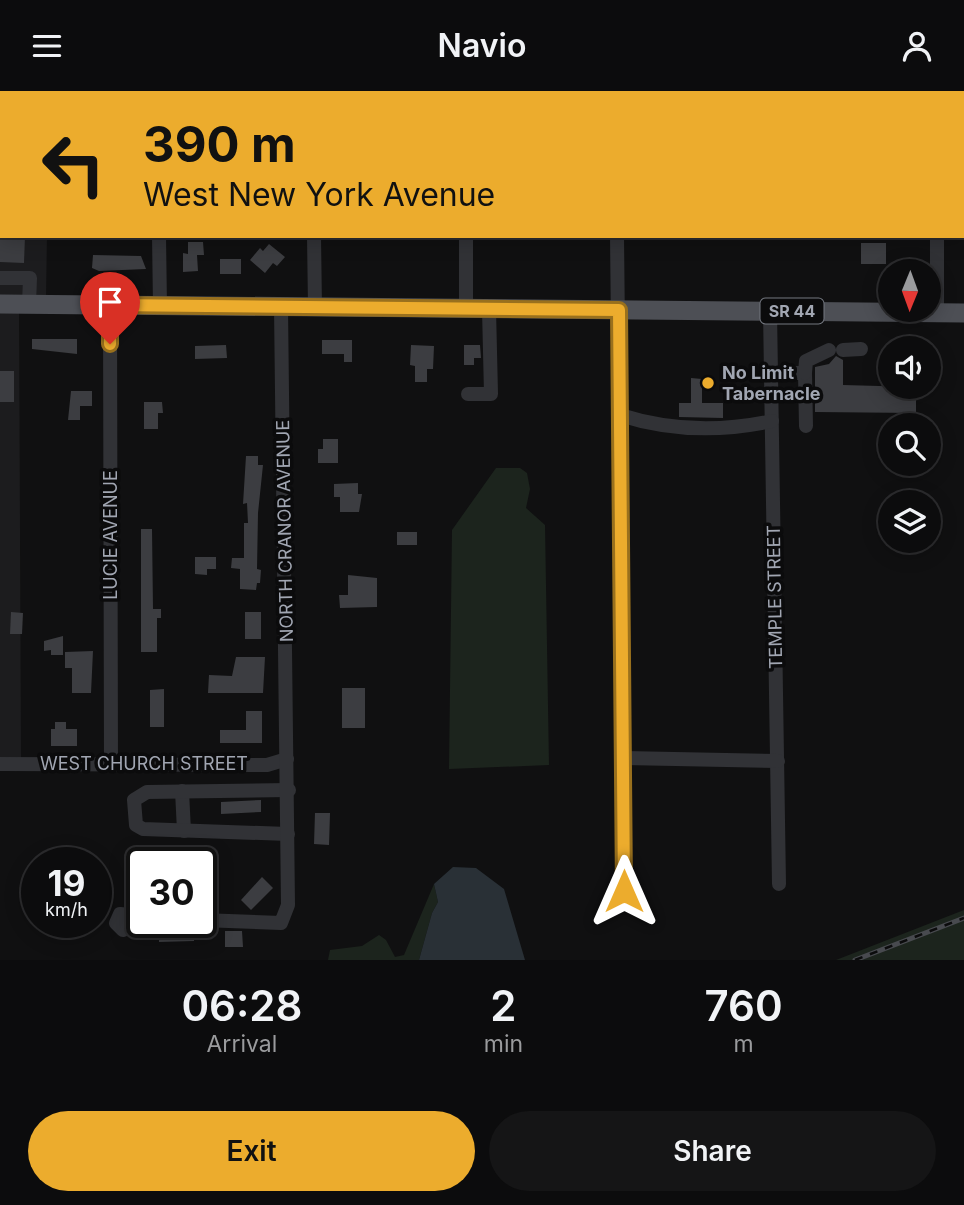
<!DOCTYPE html>
<html lang="en">
<head>
<meta charset="utf-8">
<style>
  :root { --surface:#0c0c0d; --page:#151516; --text:#f1f3f6; --muted:#9a9b9d; --line:#2c2c2e; --accent:#ecac2d }
  body { margin:0; font-family:Inter,sans-serif; background:var(--page); color:var(--text); height:100vh; display:flex; flex-direction:column; font-size:26px; white-space:nowrap }
  * { box-sizing:border-box; margin:0 }
  p { font-size:23px; color:var(--muted) }
  .icon { flex:none; width:38px; height:38px; fill:none; stroke:currentColor; stroke-width:2; stroke-linecap:round; stroke-linejoin:round }
  .map { position:relative; height:869px; overflow:hidden }
  .panel { display:flex; flex-direction:column; background:var(--surface); flex:1 }
  .panel>* { flex:none }
  .hud { position:absolute; left:0px; top:0px; width:964px; height:147px; box-shadow:0 4px 18px #0003,0 0 0 2px var(--line); background:#ecac2d; color:#111; overflow:hidden }
  .needle { width:46px; rotate:181deg }
  .controls { position:absolute; left:878px; top:168px; display:grid; gap:14px }
  .controls a { display:grid; place-items:center; width:63px; height:63px; border-radius:50%; background:var(--surface); box-shadow:0 4px 18px #0003,0 0 0 2px var(--line); font-size:35px }
  .speed { position:absolute; left:21px; top:756px; display:flex; gap:14px; font-size:35px; font-weight:700; text-align:center }
  .speed>* { display:grid; place-content:center; width:91px; height:91px; border-radius:50%; background:var(--surface); box-shadow:0 4px 18px #0003,0 0 0 2px var(--line); line-height:1 }
  .speed small { font-size:18px; font-weight:400 }
  .speed .limit { border:4px solid #111; border-radius:10px; background:#fff; color:#111 }
  .pin { position:absolute; display:grid; place-items:center; width:60px; height:60px; color:#fff; margin:-72px -30px; border-radius:50% 50% 50% 0; rotate:-45deg; box-shadow:0 0 7px #0007 }
  .pin .icon { rotate:45deg }
  .me { position:absolute; width:77px; margin:-38px; rotate:0deg; stroke-linejoin:round; filter:drop-shadow(0 0 5px #0008) }
  .turn { display:flex; align-items:center; gap:24px; height:147px; padding:0 28px; font-size:32px }
  .turn .icon { width:91px; height:91px; stroke-width:2.5 }
  .turn b { display:block; font-size:49px; line-height:60px }
  .eta { display:flex; justify-content:space-evenly; align-items:center; height:119px; text-align:center }
  .eta b { font-size:42px; font-weight:600; line-height:49px }
  .cta { display:flex; gap:14px; margin-top:auto; padding:14px 28px }
  .cta a { flex:1; height:80px; border-radius:42px; background:var(--accent); color:#111; font-size:28px; font-weight:600; line-height:80px; text-align:center }
  .cta a+a { background:var(--page); color:var(--text) }
  header { display:flex; justify-content:space-between; align-items:center; height:91px; padding:0 28px; background:var(--surface); font-size:32px; font-weight:600 }
  .map>svg:first-child { display:block }
  .built { fill:#1c1c1e }
  .green { fill:#1c241d }
  .water { fill:#293036 }
  .building { fill:#3c3d41 }
  .lines { fill:none; stroke-linecap:round; stroke-linejoin:round }
  .minor { stroke:#313236; stroke-width:14 }
  .major { stroke:#4d4f55; stroke-width:19 }
  .rail-casing { stroke:#484a4f; stroke-width:5 }
  .rail { stroke:#0b0b0c; stroke-width:2.5; stroke-dasharray:8; stroke-linecap:butt }
  .route-casing { stroke:#99701d; stroke-width:18 }
  .route { stroke:#ecac2d; stroke-width:12 }
  .poi-dot { fill:#ecac2d; stroke:#0b0b0c; stroke-width:2.5 }
  .labels { text-anchor:middle; stroke-width:7; stroke-linejoin:round; paint-order:stroke }
  .shield { fill:#0b0b0c; stroke:#747880; stroke-width:2 }
  .shield-label { font-size:16px; font-weight:bold; fill:#a1a6b2 }
  .poi-label { font-size:18px; font-weight:bold; fill:#a1a6b2; stroke:#0b0b0c; text-anchor:start }
  .street-label { font-size:18px; fill:#a1a6b2; stroke:#0b0b0c }
</style>
</head>
<body>
<header><svg class="icon" aria-label="menu" viewBox="0 0 24 24"><path d="M4 6h16M4 12h16M4 18h16"/></svg>Navio<svg class="icon" aria-label="person" viewBox="0 0 24 24"><circle cx="12" cy="8" r="4"/><path d="M4 21q1-7 8-7t8 7"/></svg></header>
<div class="map">
<svg width="964" height="869" viewBox="0 0 964 869">
  <rect width="100%" height="100%" fill="#101011"/>
  <!-- built -->
  <g class="built">
    <polygon points="0,67 2,145 47,145 46,208 0,207"/>
    <polygon points="0,219 19,219 21,667 0,667"/>
  </g>
  <!-- green -->
  <g class="green">
    <polygon points="496,377 520,377 527,382 530,398 526,417 545,434 549,674 449,678 452,439"/>
    <polygon points="434,793 438,811 432,822 419,869 328,869 330,859 362,855 379,844 386,849 395,866 404,864"/>
    <polygon points="964,819 964,869 836,869"/>
  </g>
  <!-- water -->
  <polygon class="water" points="453,776 476,777 504,798 525,869 419,869 432,822 438,811 434,793"/>
  <!-- building -->
  <g class="building">
    <polygon points="0,145 25,145 24,172 0,171"/>
    <polygon points="188,151 203,151 204,164 197,164 198,180 183,181 183,162 188,163"/>
    <rect x="861" y="152" width="25" height="21"/>
    <polygon points="269,153 285,166 277,175 273,172 265,182 250,169 260,157 263,160"/>
    <polygon points="93,164 141,165 146,178 99,180 92,177"/>
    <rect x="220" y="168" width="21" height="15"/>
    <polygon points="32,248 77,248 77,263 32,258"/>
    <polygon points="322,249 352,249 352,271 344,271 344,263 322,263"/>
    <polygon points="226,254 227,267 195,268 195,255"/>
    <polygon points="411,254 434,255 433,278 427,278 427,291 415,291 415,275 410,274"/>
    <polygon points="464,254 480,254 481,267 474,267 474,274 464,274"/>
    <polygon points="836,265 843,269 843,294 916,296 916,322 815,321 815,276 829,273"/>
    <rect x="0" y="280" width="14" height="31"/>
    <polygon points="691,287 702,288 702,312 723,312 723,327 679,326 679,312 691,312"/>
    <polygon points="71,300 92,300 92,315 80,315 80,329 68,329"/>
    <polygon points="144,311 162,311 163,322 158,322 158,338 144,338"/>
    <polygon points="323,348 338,348 338,372 318,372 318,358 323,358"/>
    <polygon points="246,365 258,365 258,374 263,374 258,422 257,478 261,479 260,492 257,492 256,499 240,498 240,478 231,477 232,467 244,467 244,432 248,432 247,412 243,413"/>
    <polygon points="358,392 358,403 362,403 359,421 340,421 340,406 334,406 334,393"/>
    <polygon points="141,438 152,438 153,518 161,518 161,527 157,527 157,561 141,561"/>
    <rect x="397" y="441" width="20" height="13"/>
    <polygon points="195,466 216,466 216,478 207,478 207,484 195,483"/>
    <polygon points="348,484 377,487 377,516 340,517 339,504 348,504"/>
    <polygon points="11,521 23,522 22,543 10,543"/>
    <rect x="245" y="521" width="16" height="27"/>
    <polygon points="63,545 63,564 51,564 51,559 44,560 44,550"/>
    <polygon points="93,560 91,602 72,602 72,577 65,577 65,561"/>
    <polygon points="236,566 265,566 263,602 208,602 209,584 232,585"/>
    <rect x="342" y="597" width="23" height="40"/>
    <polygon points="164,598 164,636 150,636 150,599"/>
    <polygon points="246,620 262,620 262,652 220,652 220,639 246,639"/>
    <polygon points="55,631 66,631 66,638 77,638 77,655 51,655 51,638 55,638"/>
    <polygon points="261,709 261,721 221,723 221,711"/>
    <polygon points="315,722 330,722 329,754 314,753"/>
    <polygon points="262,786 273,797 251,819 241,809"/>
    <polygon points="172,838 194,838 194,850 159,851 159,839"/>
    <polygon points="225,840 242,840 243,856 225,856"/>
  </g>
  <g class="lines">
    <!-- minor -->
    <g class="minor">
      <polyline points="158,0 158,2"/>
      <polyline points="313,0 313,2"/>
      <polyline points="464,0 464,2"/>
      <polyline points="615,0 615,2"/>
      <polyline points="775,0 775,2"/>
      <polyline points="937,0 937,2"/>
      <polyline points="962,60 964,60"/>
      <polyline points="0,61 2,61"/>
      <polyline points="0,81 2,81"/>
      <polyline points="0,124 2,124"/>
      <polyline points="159,145 160,215"/>
      <polyline points="314,145 315,216"/>
      <polyline points="466,145 466,217"/>
      <polyline points="617,145 624,800"/>
      <polyline points="0,187 30,187 29,213"/>
      <polyline points="110,214 111,673"/>
      <polyline points="770,220 779,793"/>
      <polyline points="937,221 937,145"/>
      <polyline points="843,259 861,258"/>
      <polyline points="771,282 805,282 806,335"/>
      <polyline points="805,282 806,270 829,259"/>
      <polyline points="468,303 491,303 489,218"/>
      <path d="M620 324C670 340 721 341 772 330"/>
      <polyline points="624,667 778,670"/>
      <polyline points="0,673 267,674 287,668"/>
      <polyline points="182,700 184,740"/>
      <polyline points="288,743 143,738 136,734 134,709 147,701 289,699"/>
      <polyline points="142,825 120,823 116,832 123,839 144,831"/>
      <polyline points="201,829 281,832 288,814 281,216"/>
    </g>
    <!-- major -->
    <polyline class="major" points="0,213 964,222"/>
    <defs>
      <polyline id="rail" points="855,869 964,827"/>
    </defs>
    <!-- rail casing -->
    <use href="#rail" class="rail-casing"/>
    <!-- rail -->
    <use href="#rail" class="rail"/>
  </g>
  <g class="lines">
    <defs>
      <polyline id="route" points="110,253 110,214 619,219 624,800"/>
    </defs>
    <!-- route casing -->
    <use href="#route" class="route-casing"/>
    <!-- route -->
    <use href="#route" class="route"/>
  </g>
  <!-- markers -->
  <circle class="poi-dot" cx="708" cy="292" r="7"/>
  <g class="labels">
    <!-- shield labels -->
    <rect class="shield" x="760.5" y="207.5" width="63" height="25" rx="5"/>
    <g class="shield-label">
      <text x="792" y="226">SR 44</text>
    </g>
    <!-- poi labels -->
    <g class="poi-label">
      <text x="722" y="288">No Limit<tspan x="722" dy="21">Tabernacle</tspan></text>
    </g>
    <!-- street labels -->
    <g class="street-label">
      <text transform="translate(285 440) rotate(-91)" y="6">NORTH CRANOR AVENUE</text>
      <text transform="translate(111 444) rotate(-90)" y="6">LUCIE AVENUE</text>
      <text transform="translate(775 506) rotate(-91)" y="6">TEMPLE STREET</text>
      <text x="144" y="679">WEST CHURCH STREET</text>
    </g>
  </g>
</svg>
<div class="controls">
<a><svg class="needle" viewBox="-14 -14 28 28"><path d="M0-13l5 13h-10z" fill="#e53935"/><path d="M0 13l5-13h-10z" fill="#9a9b9d"/></svg></a>
<a><svg class="icon" aria-label="sound" viewBox="0 0 24 24"><path d="M4 9h4l5-4v14l-5-4H4zM17 9q2 3 0 6"/></svg></a>
<a><svg class="icon" aria-label="search" viewBox="0 0 24 24"><circle cx="10" cy="10" r="6"/><path d="M15 15l6 6"/></svg></a>
<a><svg class="icon" aria-label="layers" viewBox="0 0 24 24"><path d="M12 4l9 5-9 5-9-5zM3 14l9 5 9-5"/></svg></a>
</div>
<div class="speed"><div>19<small>km/h</small></div><div class="limit">30</div></div>
<div class="pin" style="left:110px;top:253px;background:#d93025"><svg class="icon" aria-label="arrive" viewBox="0 0 24 24"><path d="M6 21V4h12l-3 4 3 4H6"/></svg></div>
<svg class="me" style="left:624px;top:800px" viewBox="-20 -20 40 40"><path d="M0-17L14 15 0 8-14 15z" fill="#ecac2d" stroke="#fff" stroke-width="4"/></svg>
<div class="hud">
<div class="turn"><svg class="icon" aria-label="left" viewBox="0 0 24 24"><path d="M17 20v-9H6M10 6l-5 5 5 5"/></svg><div><b>390 m</b>West New York Avenue</div></div>
</div>
</div>
<section class="panel">
<div class="eta">
<div><b>06:28</b><p>Arrival</p></div>
<div><b>2</b><p>min</p></div>
<div><b>760</b><p>m</p></div>
</div>
<div class="cta"><a>Exit</a><a>Share</a></div>
</section>
</body>
</html>
